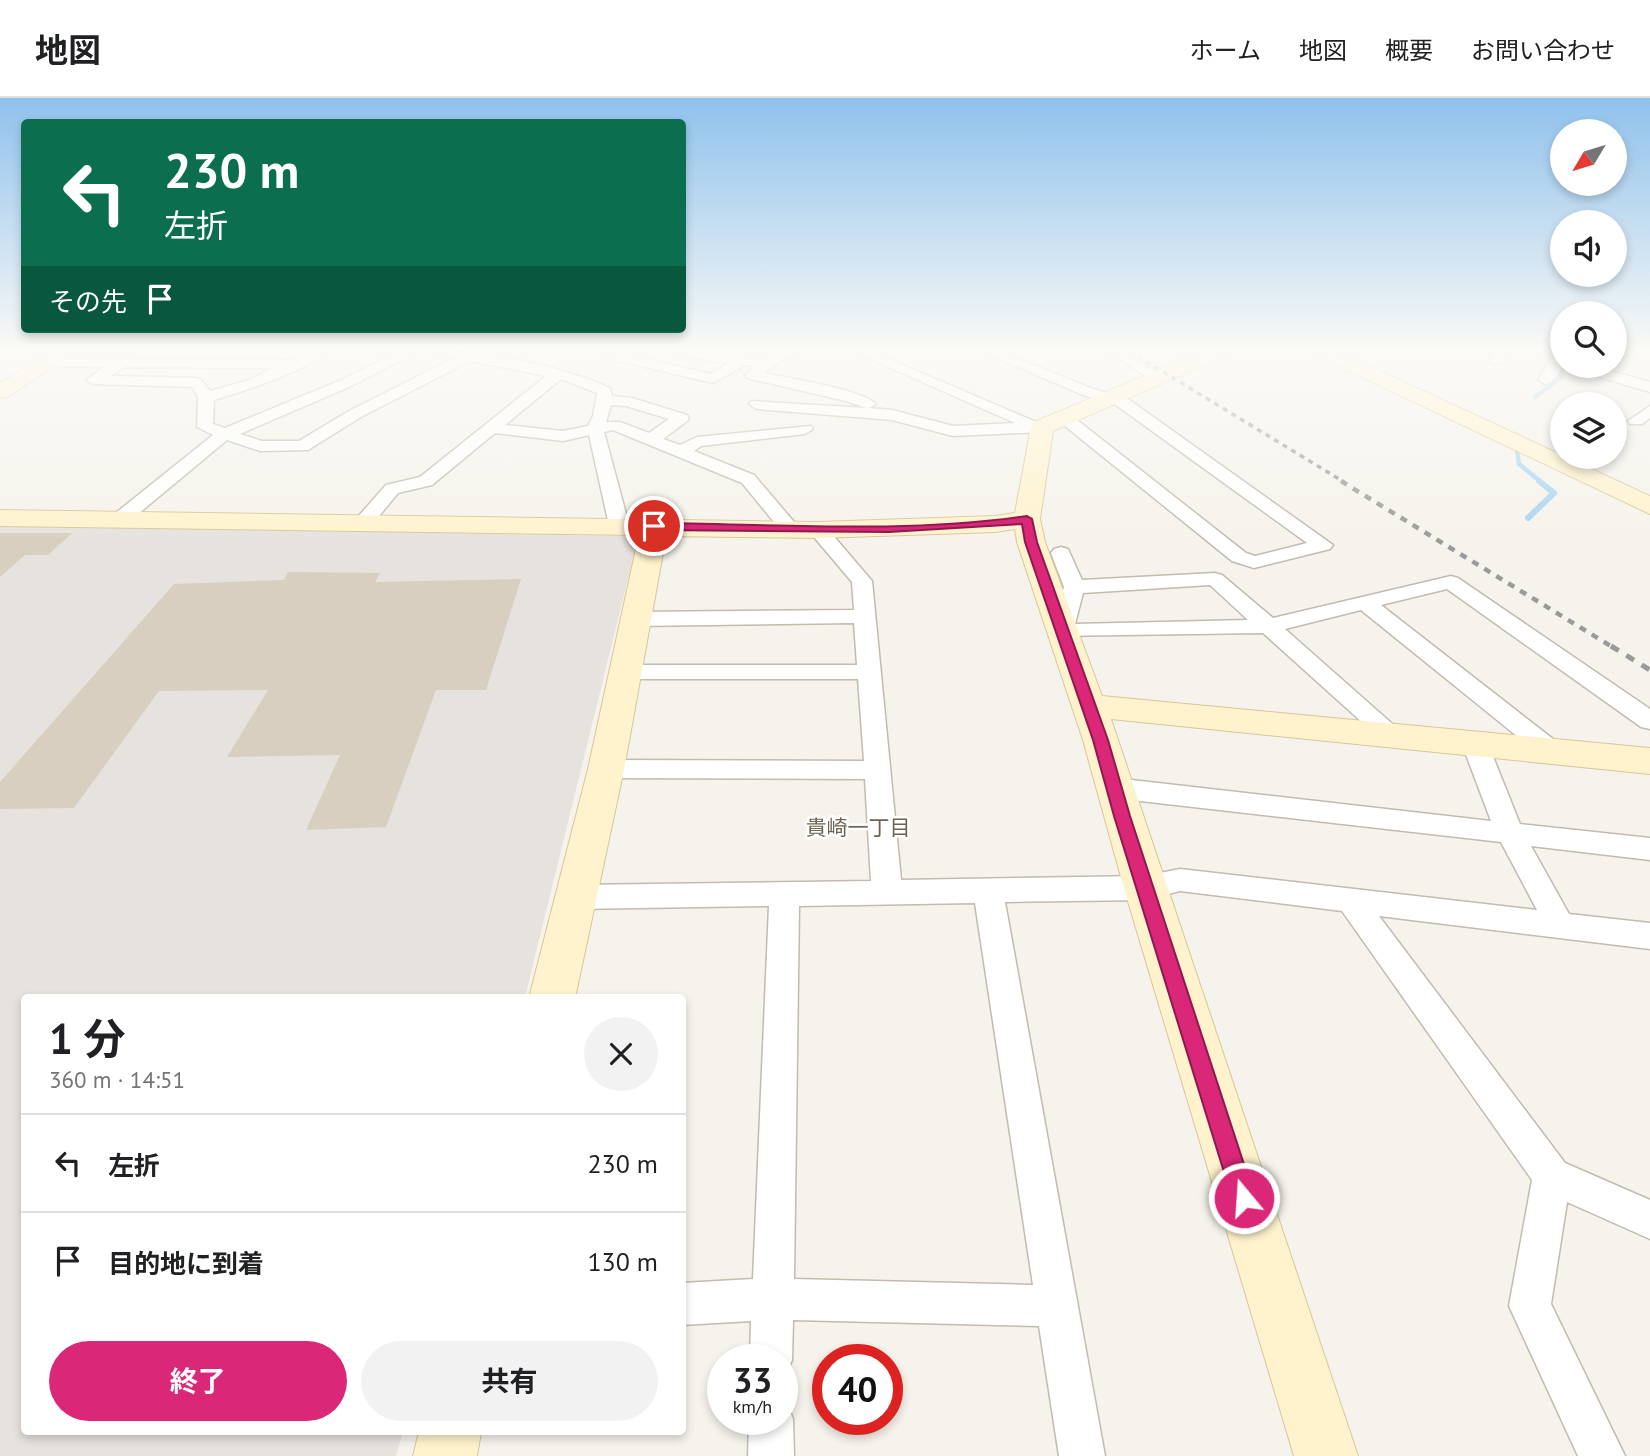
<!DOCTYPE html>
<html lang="ja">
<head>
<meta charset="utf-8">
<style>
  :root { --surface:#fff; --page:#f2f2f2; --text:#202124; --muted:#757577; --line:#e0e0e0; --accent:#db2777 }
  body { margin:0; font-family:"PT Sans","Noto Sans JP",sans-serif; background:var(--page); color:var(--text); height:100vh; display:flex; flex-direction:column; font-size:26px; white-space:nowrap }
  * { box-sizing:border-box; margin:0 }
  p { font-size:23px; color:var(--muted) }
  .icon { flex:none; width:38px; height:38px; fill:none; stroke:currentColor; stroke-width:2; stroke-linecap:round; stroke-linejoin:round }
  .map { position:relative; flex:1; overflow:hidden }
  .side { position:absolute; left:21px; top:896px; width:665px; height:441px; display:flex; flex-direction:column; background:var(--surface); border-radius:7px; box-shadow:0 4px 10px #0003 }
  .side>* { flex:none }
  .hud { position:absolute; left:21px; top:21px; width:665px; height:214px; border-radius:7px; box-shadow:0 4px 10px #0003; background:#0b6e4f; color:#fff; overflow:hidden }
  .needle { width:46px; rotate:232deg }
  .fabs { position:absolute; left:1550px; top:21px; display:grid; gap:14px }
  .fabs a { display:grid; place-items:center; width:77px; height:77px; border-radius:50%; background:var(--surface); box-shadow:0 4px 10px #0003; font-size:35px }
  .speed { position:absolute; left:707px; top:1246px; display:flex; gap:14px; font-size:35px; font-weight:700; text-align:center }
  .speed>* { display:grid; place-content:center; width:91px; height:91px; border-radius:50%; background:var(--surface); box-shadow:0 4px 10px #0003; line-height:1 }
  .speed small { font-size:18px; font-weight:400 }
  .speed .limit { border:10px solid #d22; background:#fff; color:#111 }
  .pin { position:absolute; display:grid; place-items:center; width:60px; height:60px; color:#fff; margin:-30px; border:4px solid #fff; border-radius:50%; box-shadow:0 2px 7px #0007 }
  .me { position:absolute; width:77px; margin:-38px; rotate:342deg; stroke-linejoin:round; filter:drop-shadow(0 0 5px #0008) }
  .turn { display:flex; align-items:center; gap:24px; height:147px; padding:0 28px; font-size:32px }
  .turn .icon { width:91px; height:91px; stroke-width:2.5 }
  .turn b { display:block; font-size:49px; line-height:60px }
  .then { display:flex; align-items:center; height:66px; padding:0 28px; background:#0003; gap:14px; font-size:26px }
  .round { display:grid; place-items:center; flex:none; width:74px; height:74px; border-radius:37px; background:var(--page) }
  .head { display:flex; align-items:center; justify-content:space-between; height:119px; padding:0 28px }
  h1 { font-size:42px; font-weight:700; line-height:52px }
  .button { display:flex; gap:14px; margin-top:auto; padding:14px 28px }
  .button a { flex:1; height:80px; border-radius:42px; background:var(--accent); color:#fff; font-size:28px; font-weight:700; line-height:80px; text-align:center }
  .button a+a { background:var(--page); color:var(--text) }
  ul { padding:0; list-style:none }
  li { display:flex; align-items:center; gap:21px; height:98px; padding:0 28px; border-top:2px solid var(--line) }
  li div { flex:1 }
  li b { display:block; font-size:26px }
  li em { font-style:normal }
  header { display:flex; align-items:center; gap:42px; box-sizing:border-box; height:98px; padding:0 35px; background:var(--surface); border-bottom:2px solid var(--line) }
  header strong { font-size:33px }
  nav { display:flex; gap:38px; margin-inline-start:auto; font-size:24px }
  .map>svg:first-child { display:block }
  .industrial { fill:#e6e2dd }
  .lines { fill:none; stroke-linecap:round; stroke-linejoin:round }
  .stream-far1 { stroke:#a9d4f2; stroke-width:4.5 }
  .stream { stroke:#a9d4f2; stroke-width:6 }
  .building { fill:#d8cfc1 }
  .street-casing { stroke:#c2bbae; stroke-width:3 }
  .secondary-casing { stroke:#d6c79b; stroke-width:2 }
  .street { fill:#fff; fill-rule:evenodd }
  .secondary { fill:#fff3cd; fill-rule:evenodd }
  .rail-far2 { stroke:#9a9a9a; stroke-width:3.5; stroke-dasharray:5 5; stroke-linecap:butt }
  .rail-far1 { stroke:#9a9a9a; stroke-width:4.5; stroke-dasharray:7 7; stroke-linecap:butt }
  .rail { stroke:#9a9a9a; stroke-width:5; stroke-dasharray:9 9; stroke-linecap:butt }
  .route { fill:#db2777; stroke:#8e194d; stroke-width:2 }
  .labels { text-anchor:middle; stroke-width:5; stroke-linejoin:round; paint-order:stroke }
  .neighbourhood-label { font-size:21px; fill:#6e6250; stroke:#fff }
</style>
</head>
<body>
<header>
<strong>地図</strong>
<nav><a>ホーム</a><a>地図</a><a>概要</a><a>お問い合わせ</a></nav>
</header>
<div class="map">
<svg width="1650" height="1358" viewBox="0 0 1650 1358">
  <rect width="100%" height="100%" fill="#f6f3ec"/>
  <!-- industrial -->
  <polygon class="industrial" points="0,428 624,438 637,444 525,899 24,900 24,1334 403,1334 396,1358 0,1358"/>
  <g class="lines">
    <!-- stream-far1 -->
    <g class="stream-far1">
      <polyline points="1535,299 1561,280 1564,268"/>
      <polyline points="1517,352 1519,366 1541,384"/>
    </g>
    <!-- stream -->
    <polyline class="stream" points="1528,420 1554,395 1539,383"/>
  </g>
  <!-- building -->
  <g class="building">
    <polygon points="0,435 72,435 48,457 25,457 0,479"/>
    <polygon points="288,474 380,475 375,484 521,481 486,592 436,592 386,729 306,732 340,657 227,659 268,592 159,593 74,710 0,711 0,684 174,486 284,482"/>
  </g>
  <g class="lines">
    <defs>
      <g id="street">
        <path d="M309 253H326C306 274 243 293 214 302L213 326 225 330 339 283 399 253H416L414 256 349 289 240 336 262 343H299L349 313 454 260 434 256 432 253C487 253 561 268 610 290L612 298 632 300 687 317 689 320 687 323 663 341 680 347 697 339 811 328 813 331 805 336 701 348 694 353 754 377 800 431 790 437 783 435 742 385 613 332 604 334 629 427 626 431H612L609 427 589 337 563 343 495 335 432 387 398 395 370 429H356L353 425 356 421 386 387 420 379 546 278 470 263 361 319 308 352 260 353 227 342 126 426 119 428 110 422 112 418 213 337 197 329 198 299 192 289 93 286 86 282 104 269 48 268 41 264 48 260 290 262ZM125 269 273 270 249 282 210 293 201 282 196 280 110 278ZM561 281 597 295 593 318 588 328 563 333 505 327ZM611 307 626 308 669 321 649 335 620 324H606Z"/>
        <path d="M615 253H633L629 257 711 276 729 265 680 257 673 253H705L764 261 779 253H796L764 275C787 280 861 291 876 306L869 310 892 312 953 328 1015 325 852 253H870L1036 324 1048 326 1050 329 1042 334 953 338 892 322 757 311 749 306 751 303 866 310 846 303 747 280 745 277 754 268 745 267 713 285 610 261 608 258Z"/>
        <polygon points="981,253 999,253 1093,291 1128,301 1333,447 1330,451 1254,470 1232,463 1060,324 1058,321 1060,318 1072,318 1246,455 1255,458 1307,445 1116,307 1083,297"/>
        <polygon points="1107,253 1123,253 1165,280 1158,284 1153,283"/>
        <polygon points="1492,253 1506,253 1501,265 1491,265 1489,262"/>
        <path d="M1545 253H1559L1563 257C1563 269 1558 283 1545 286L1538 282 1551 261Z"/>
        <polygon points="1570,268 1592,268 1650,284 1650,294 1572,271"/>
        <polygon points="1650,308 1650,320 1642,326 1630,326 1628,323"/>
        <path d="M818 426 825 428 872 483 901 782 1145 778 1180 771 1537 812 1501 744 1114 700 1105 697 1101 690 1105 683 1114 680 1491 723 1462 646 1466 640 1475 637 1484 640 1488 646 1520 726 1650 740V762L1531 748 1569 816 1650 825V851L1379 818 1565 1065 1650 1102V1141L1567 1104 1551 1206 1625 1358H1578L1509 1208 1532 1082 1342 813 1180 793 1145 802 1005 804 1105 1358H1059L1039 1228 793 1222 792 1262 786 1277 782 1279V1262H750L751 1223 682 1227V1185L753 1181 769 808 576 811 566 807 561 799 566 791 576 787 871 783 865 681 606 680 597 677 593 671 597 665 606 662 864 663 858 581H625L617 579 613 574 617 569 625 567H857L854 525 635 528 627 526 624 521 627 516 635 514 854 512 852 484 808 432ZM975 805 1033 1187 794 1181 799 808Z"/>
        <path d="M1061 449 1068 451 1082 482 1215 475 1222 477 1273 520 1451 478 1458 480 1650 611V631L1641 629 1447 491 1381 507 1562 648 1566 654 1562 660 1553 663 1544 660 1361 512 1285 531 1406 638 1402 644 1393 646 1384 644 1263 535 1054 538 1051 533 1064 489 1051 455 1054 451ZM1210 487 1248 522 1075 526 1083 495Z"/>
        <polygon points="782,1303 787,1305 793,1321 794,1358 748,1358 749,1321 782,1321"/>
      </g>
      <g id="secondary">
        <polygon points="53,253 76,253 8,299 0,300 0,285"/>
        <polygon points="1204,253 1230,253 1227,257 1053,333 1040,421 1045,444 1102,598 1650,650 1650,676 1111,621 1358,1358 1294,1358 1124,790 1083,642 1017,444 1015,431 995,434 818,440 666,438 624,671 575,900 529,900 588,671 639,437 0,428 0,412 818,424 995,418 1015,415 1031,329 1034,324"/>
        <polygon points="1312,253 1337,253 1650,398 1650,416 1315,257"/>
        <polygon points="419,1334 481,1334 477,1358 413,1358"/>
      </g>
    </defs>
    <!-- street casing -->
    <use href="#street" class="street-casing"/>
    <!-- secondary casing -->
    <use href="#secondary" class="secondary-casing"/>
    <!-- street -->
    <use href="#street" class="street"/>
    <!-- secondary -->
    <use href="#secondary" class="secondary"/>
    <!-- rail-far2 -->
    <polyline class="rail-far2" points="1129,253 1344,384"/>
    <!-- rail-far1 -->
    <polyline class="rail-far1" points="1341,383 1614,550"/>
    <!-- rail -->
    <polyline class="rail" points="1611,548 1650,572"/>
  </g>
  <!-- sky -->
  <linearGradient id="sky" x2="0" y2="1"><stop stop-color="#8fc1ec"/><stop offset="0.57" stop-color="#fbfaf6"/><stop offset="1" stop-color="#fbfaf6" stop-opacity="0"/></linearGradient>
  <rect width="1650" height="443" fill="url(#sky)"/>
  <!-- route -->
  <path class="route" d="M1027 418 1032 421 1037 444 1108 642 1130 718 1255 1100 1252 1108 1244 1112 1235 1108 1232 1100 1114 718 1093 642 1025 444 1022 426 889 434 654 432 648 428 654 425C777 426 904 436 1027 418Z"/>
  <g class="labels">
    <!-- neighbourhood labels -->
    <g class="neighbourhood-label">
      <text x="858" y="737">貴崎一丁目</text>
    </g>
  </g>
</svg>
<div class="fabs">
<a><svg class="needle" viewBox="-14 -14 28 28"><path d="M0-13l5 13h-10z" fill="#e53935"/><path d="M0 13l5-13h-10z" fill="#757577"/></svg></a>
<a><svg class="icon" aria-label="sound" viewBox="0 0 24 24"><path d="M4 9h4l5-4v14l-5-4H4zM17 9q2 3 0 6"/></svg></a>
<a><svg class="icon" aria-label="search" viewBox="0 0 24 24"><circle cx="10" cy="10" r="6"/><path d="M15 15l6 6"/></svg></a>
<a><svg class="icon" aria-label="layers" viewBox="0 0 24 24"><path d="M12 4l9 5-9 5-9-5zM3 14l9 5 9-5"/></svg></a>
</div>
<div class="speed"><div>33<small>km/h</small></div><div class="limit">40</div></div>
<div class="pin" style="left:654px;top:428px;background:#d93025"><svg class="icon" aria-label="arrive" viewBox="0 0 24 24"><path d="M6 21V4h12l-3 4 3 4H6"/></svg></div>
<svg class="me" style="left:1244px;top:1100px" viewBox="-20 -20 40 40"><circle r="17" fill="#db2777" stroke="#fff" stroke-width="3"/><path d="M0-11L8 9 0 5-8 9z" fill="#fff"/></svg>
<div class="hud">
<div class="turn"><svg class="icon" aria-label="left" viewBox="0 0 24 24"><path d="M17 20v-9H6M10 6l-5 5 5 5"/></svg><div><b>230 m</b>左折</div></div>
<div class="then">その先<svg class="icon" aria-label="arrive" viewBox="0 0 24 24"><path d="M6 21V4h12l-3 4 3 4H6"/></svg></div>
</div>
<section class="side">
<div class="head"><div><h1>1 分</h1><p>360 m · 14:51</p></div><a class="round"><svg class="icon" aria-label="close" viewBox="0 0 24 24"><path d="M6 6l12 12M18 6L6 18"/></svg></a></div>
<ul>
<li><svg class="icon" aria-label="left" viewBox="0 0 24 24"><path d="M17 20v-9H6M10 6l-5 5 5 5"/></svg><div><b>左折</b></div><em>230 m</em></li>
<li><svg class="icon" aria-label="arrive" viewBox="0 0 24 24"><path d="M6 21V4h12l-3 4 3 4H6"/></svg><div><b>目的地に到着</b></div><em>130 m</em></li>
</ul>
<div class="button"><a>終了</a><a>共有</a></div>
</section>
</div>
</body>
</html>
